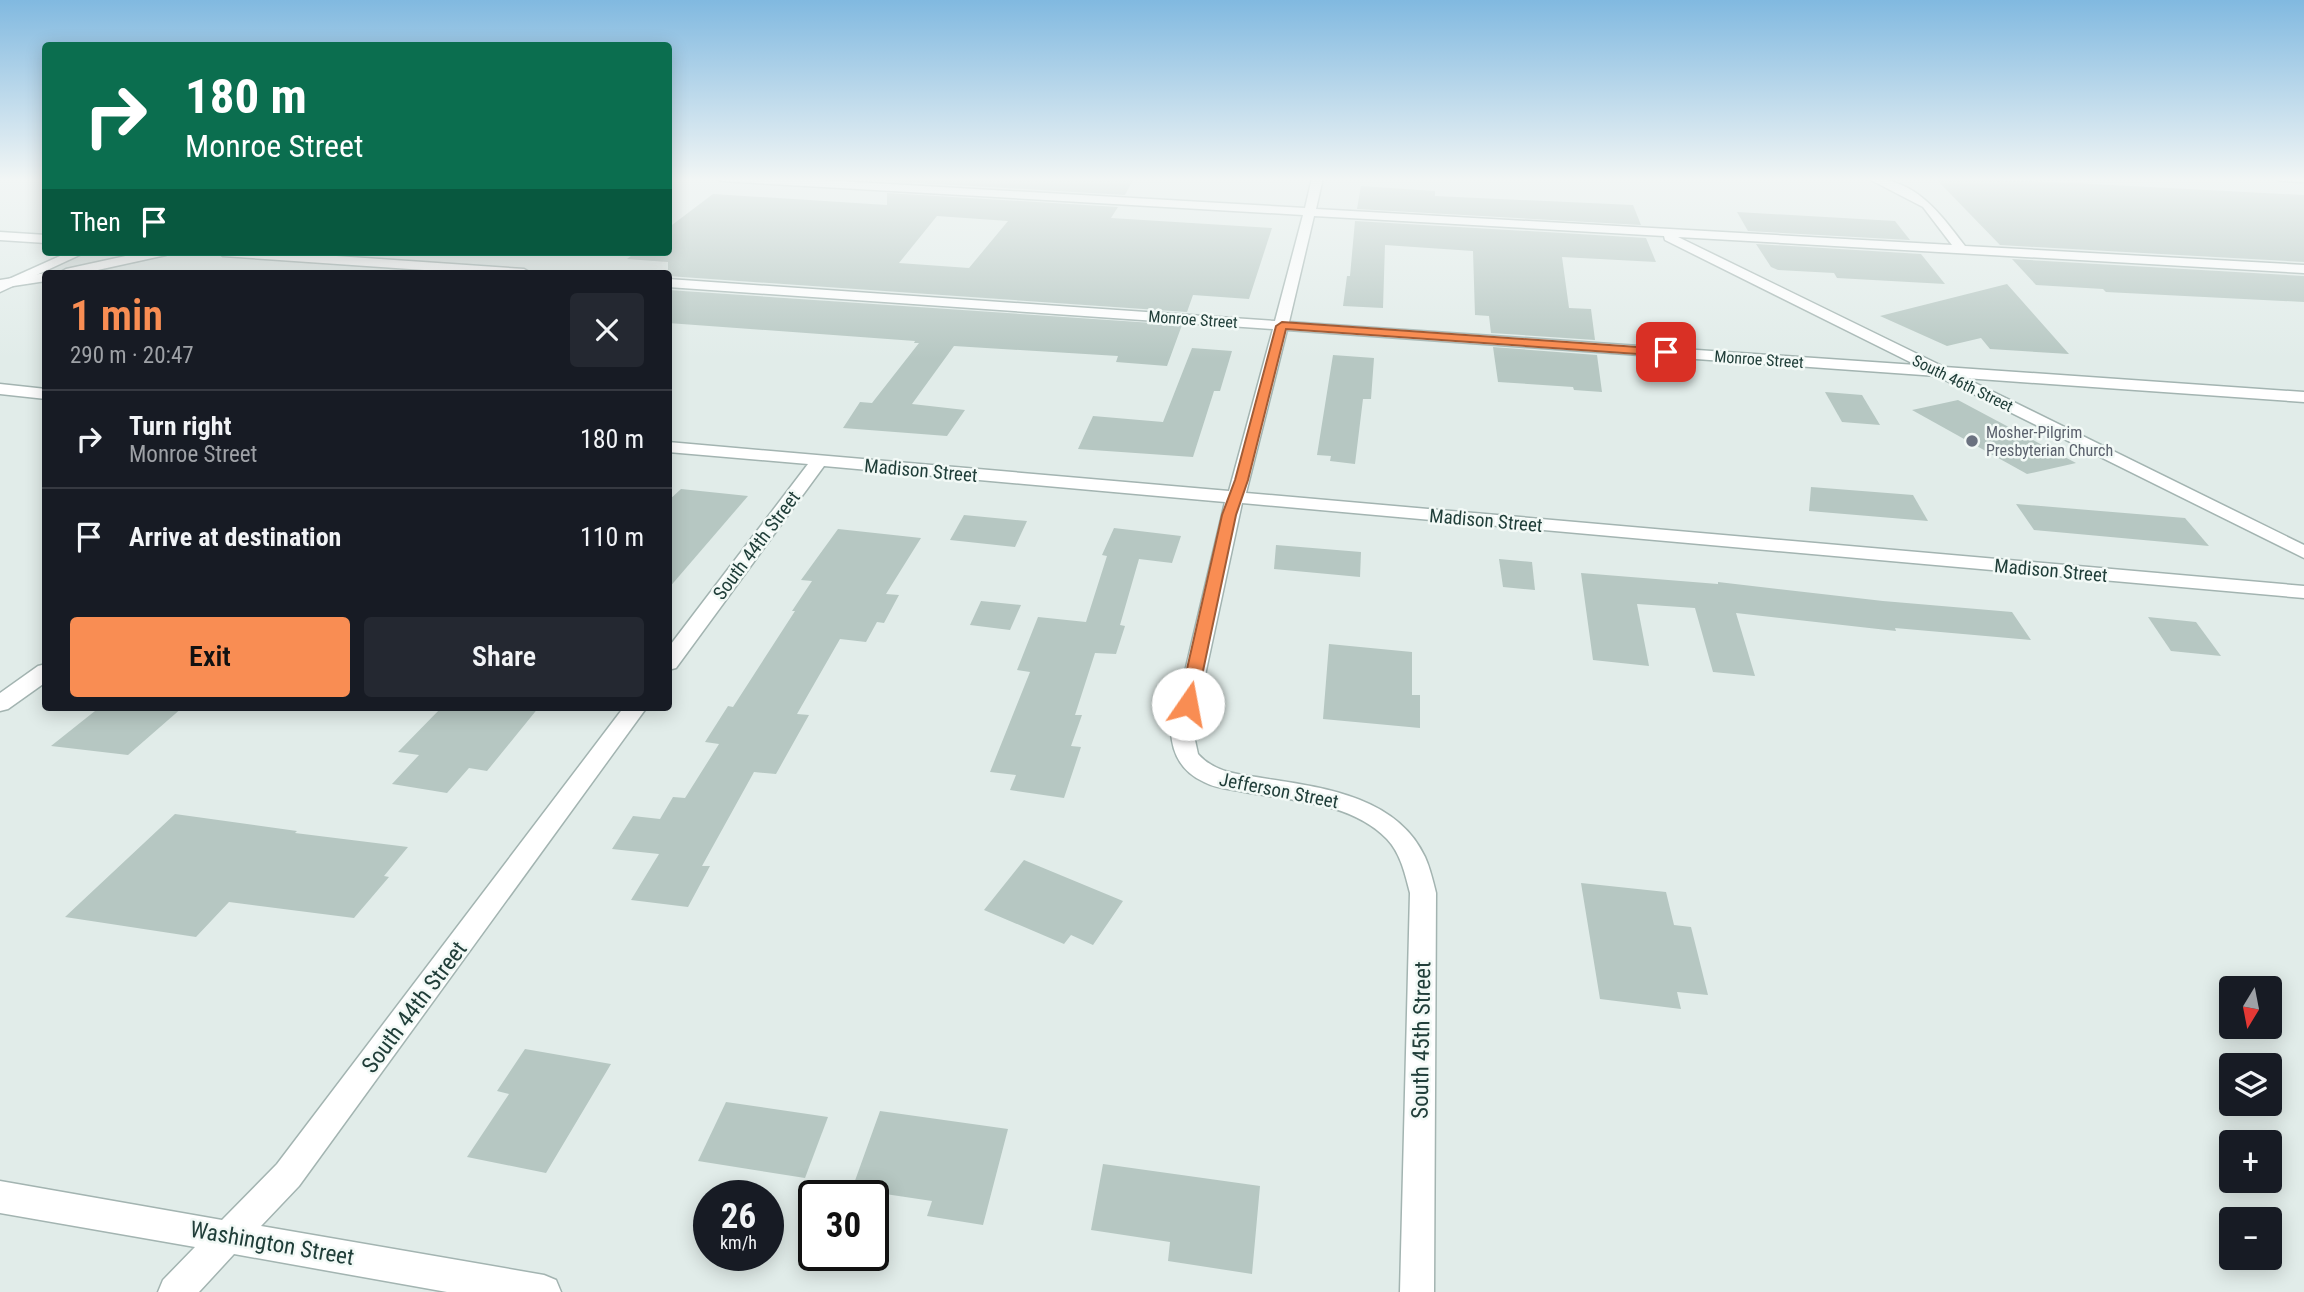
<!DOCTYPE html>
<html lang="en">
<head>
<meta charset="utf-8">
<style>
  :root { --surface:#171b24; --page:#242831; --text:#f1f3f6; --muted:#9ea1a6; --line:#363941; --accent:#f98d53 }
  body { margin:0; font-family:"Roboto Condensed",sans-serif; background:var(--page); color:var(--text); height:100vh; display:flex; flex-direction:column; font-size:26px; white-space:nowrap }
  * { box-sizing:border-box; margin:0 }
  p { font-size:23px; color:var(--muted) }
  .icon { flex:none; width:38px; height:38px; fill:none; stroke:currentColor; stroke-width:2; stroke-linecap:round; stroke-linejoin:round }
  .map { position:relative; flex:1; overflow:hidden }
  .drawer { position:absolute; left:42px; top:270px; width:630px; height:441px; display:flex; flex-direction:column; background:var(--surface); border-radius:7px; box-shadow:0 4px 18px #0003 }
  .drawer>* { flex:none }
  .banner { position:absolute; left:42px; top:42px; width:630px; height:214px; border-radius:7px; box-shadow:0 4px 18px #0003; background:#0b6e4f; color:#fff; overflow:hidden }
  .needle { width:46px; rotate:190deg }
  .buttons { position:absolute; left:2219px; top:976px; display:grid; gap:14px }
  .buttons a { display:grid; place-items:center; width:63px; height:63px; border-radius:7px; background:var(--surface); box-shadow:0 4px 18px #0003; font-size:35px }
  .speed { position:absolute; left:693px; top:1180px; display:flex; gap:14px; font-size:35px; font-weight:700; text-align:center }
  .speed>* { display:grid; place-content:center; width:91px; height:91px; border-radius:50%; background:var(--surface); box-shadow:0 4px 18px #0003; line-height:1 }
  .speed small { font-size:18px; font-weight:400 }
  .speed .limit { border:4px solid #111; border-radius:10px; background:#fff; color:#111 }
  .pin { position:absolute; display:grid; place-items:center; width:60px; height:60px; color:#fff; margin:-30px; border-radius:14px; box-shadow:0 4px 10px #0006 }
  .me { position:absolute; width:77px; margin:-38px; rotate:12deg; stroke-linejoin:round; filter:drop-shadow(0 0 5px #0008) }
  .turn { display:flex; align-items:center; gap:24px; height:147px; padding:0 28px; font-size:32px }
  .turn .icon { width:91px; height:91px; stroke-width:2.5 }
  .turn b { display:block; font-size:49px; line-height:60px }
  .then { display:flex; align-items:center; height:66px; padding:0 28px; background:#0003; gap:14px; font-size:26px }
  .round { display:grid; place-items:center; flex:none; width:74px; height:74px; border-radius:7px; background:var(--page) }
  .head { display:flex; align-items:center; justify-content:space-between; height:119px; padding:0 28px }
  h1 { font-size:42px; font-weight:600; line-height:52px; color:var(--accent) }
  .action { display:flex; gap:14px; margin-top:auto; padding:14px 28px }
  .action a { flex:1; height:80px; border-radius:7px; background:var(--accent); color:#111; font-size:28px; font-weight:600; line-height:80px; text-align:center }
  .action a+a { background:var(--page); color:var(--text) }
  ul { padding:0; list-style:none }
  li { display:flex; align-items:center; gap:21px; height:98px; padding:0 28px; border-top:2px solid var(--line) }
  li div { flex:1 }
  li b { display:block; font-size:26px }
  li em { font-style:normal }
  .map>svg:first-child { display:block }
  .building { fill:#b6c7c2; fill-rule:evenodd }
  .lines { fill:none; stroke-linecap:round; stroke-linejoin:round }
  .minor-casing { stroke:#a3b4b1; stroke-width:3 }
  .tertiary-casing { stroke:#a3b4b1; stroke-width:3 }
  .minor { fill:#fff; fill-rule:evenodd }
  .tertiary { fill:#fff; fill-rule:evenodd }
  .route { fill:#f98d53; stroke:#a25c36; stroke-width:2 }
  .worship-dot { fill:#6b7280; stroke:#f2f9f6; stroke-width:2.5 }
  .labels { text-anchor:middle; stroke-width:5; stroke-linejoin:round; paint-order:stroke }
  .far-street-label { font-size:16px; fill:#203e39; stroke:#f2f9f6 }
  .far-worship-label { font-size:16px; fill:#5b616d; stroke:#f2f9f6; text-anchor:start }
  .street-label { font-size:19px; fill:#203e39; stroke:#f2f9f6 }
  .near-street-label { font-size:23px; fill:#203e39; stroke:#f2f9f6 }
</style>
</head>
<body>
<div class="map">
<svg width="2304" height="1292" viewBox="0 0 2304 1292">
  <rect width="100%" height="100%" fill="#e1ece9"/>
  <!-- building -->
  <g class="building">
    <polygon points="887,178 1134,178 1125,195 887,181"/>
    <polygon points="1935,178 2055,182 2304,195 2304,262 2000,245"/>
    <polygon points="1361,186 1435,191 1435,196 1633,205 1641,225 1357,209"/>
    <path d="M887 193 1118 207 1111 218 1272 228 1249 299 1193 295 1187 312 668 276V262L627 259 636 252H668V228L713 194 887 205ZM937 216 1008 221 969 268 899 263Z"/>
    <polygon points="1737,212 1895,221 1910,240 1748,231"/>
    <polygon points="1355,221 1646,238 1656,262 1562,257 1569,308 1591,309 1595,340 1491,333 1489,316 1475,315 1473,251 1385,245 1383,308 1343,306 1347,276 1350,276"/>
    <polygon points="1756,244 1921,254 1945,284 1837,278 1834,273 1778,270 1771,267"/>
    <polygon points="2012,259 2304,276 2304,302 2106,292 2103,289 2036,285"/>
    <polygon points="2007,284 2069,354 1990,349 1981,338 1947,346 1880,316"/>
    <polygon points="668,290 1182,325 1167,366 1116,362 1118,356 954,346 912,404 965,410 947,436 843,428 860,402 872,403 919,343 914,343 915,341 668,323"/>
    <polygon points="1493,347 1597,355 1602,392 1574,390 1573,387 1498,382"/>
    <polygon points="1192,348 1232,351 1220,391 1214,391 1193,457 1078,449 1093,416 1163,422"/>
    <polygon points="1333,355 1374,358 1371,399 1363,399 1355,464 1330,461 1331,456 1317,455"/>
    <polygon points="1825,392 1862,395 1880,425 1842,422"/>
    <polygon points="1958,400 2076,463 2027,474 1912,410"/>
    <polygon points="1811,487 1913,495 1928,521 1809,511"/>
    <polygon points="681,489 748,496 668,589 668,501"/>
    <polygon points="2016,504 2185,518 2209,546 2034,530"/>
    <polygon points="964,515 1027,521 1015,547 950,540"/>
    <polygon points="1114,528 1181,536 1172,563 1139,559 1120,625 1125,626 1116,654 1095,653 1075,715 1082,715 1071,746 1081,747 1064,798 1010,790 1016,775 990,772 1030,672 1017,670 1038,617 1086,622 1107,556 1102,555"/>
    <polygon points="838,529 921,538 886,594 899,595 884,623 877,622 866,642 840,639 797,714 809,715 776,774 754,772 702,866 710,866 688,907 631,900 659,854 612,849 633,816 660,819 673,797 685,798 719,744 705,742 728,706 733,707 795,611 792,611 812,581 801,580"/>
    <polygon points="1276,545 1361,552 1360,577 1274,569"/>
    <polygon points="1499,559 1532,562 1535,590 1503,587"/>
    <polygon points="1581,573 1718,584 1718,582 1883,601 2012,612 2031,640 1895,628 1896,631 1736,613 1755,676 1713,672 1695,608 1637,604 1649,666 1593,660"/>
    <polygon points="981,601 1021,605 1010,630 970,625"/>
    <polygon points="2148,617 2196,622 2221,656 2171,651"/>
    <polygon points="1329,644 1412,652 1412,695 1420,695 1420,728 1323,719"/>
    <polygon points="100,707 183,707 128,755 51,746"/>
    <polygon points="442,707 539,707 487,771 469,768 447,793 392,784 419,755 398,752"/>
    <polygon points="175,814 297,831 295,833 408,847 384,876 389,877 354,918 229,902 196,937 65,917"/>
    <polygon points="1024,860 1123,901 1093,945 1071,935 1064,944 984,910"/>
    <polygon points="1581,883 1666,892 1674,925 1691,927 1708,995 1677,992 1681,1009 1600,999"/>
    <polygon points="525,1049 611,1064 546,1173 467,1157 509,1094 497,1091"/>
    <polygon points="726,1102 828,1117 805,1178 698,1161"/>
    <polygon points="880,1111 1008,1129 983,1225 927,1216 932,1201 852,1189"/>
    <polygon points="1103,1164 1260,1186 1252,1274 1168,1261 1170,1242 1091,1230"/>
  </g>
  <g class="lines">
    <defs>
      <g id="minor">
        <path d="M716 178H785L1305 208 1312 178H1323L1316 209 1952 245 1923 207 1867 178C1915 178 1938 211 1965 246L2304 265V273L1678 237 1944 367 2304 392V402L1965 378 2304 545V558L1937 376 1287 330 1246 493 2304 586V598L1242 503 1193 731 1198 754C1215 773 1238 774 1262 778 1321 787 1397 796 1425 857 1430 868 1433 881 1436 893L1434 1292H1400L1410 893C1405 874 1401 854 1387 839 1350 801 1289 801 1240 791 1228 789 1215 788 1204 782 1182 772 1172 754 1171 731L1225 502 824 466 676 668 668 670V648L808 464 668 452V442L1229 491 1273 329 668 287V279L1275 321 1303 215 721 181ZM1314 216 1664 236 1665 240 1916 365 1289 322Z"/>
        <polygon points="2275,178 2304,178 2304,182 2280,181"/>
        <polygon points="0,232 46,235 46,243 0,240"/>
        <polygon points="144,252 168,252 166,255 84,273 59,273 66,269"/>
        <polygon points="217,252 278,252 524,269 531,273 468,273 223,256"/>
        <polygon points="46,273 46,281 0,288 0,280"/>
        <polygon points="0,384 46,389 46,399 0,394"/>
        <polygon points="46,664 46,682 8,709 0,711 0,693 38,666"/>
        <polygon points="624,707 647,707 299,1186 261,1226 544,1275 556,1280 561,1292 447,1292 234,1254 199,1292 158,1292 163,1280 195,1247 0,1213 0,1181 222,1220 277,1164"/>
      </g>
      <polygon id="tertiary" points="69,252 86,252 0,292 0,283"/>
    </defs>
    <!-- minor casing -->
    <use href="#minor" class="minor-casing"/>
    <!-- tertiary casing -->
    <use href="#tertiary" class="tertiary-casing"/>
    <!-- minor -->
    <use href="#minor" class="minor"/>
    <!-- tertiary -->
    <use href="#tertiary" class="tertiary"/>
  </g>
  <!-- sky -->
  <linearGradient id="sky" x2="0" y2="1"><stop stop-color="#81b9e0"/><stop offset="0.5" stop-color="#f2f6f5"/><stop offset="1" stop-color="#f2f6f5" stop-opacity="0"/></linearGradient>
  <rect width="2304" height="359" fill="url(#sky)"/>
  <!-- route -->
  <polygon class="route" points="1282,322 1666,349 1671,352 1666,356 1286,329 1248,480 1236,515 1196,704 1188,710 1179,704 1222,515 1235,480 1276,326"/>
  <!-- markers -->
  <circle class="worship-dot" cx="1972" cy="441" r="7"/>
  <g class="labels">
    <!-- far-street labels -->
    <g class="far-street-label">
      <text transform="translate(1193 319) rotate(4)" y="6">Monroe Street</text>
      <text transform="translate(1759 359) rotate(4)" y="6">Monroe Street</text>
      <text transform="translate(1963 383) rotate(26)" y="6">South 46th Street</text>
    </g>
    <!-- far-worship labels -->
    <g class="far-worship-label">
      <text x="1986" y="438">Mosher-Pilgrim<tspan x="1986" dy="18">Presbyterian Church</tspan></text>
    </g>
    <!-- street labels -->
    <g class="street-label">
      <text transform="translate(921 470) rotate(5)" y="7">Madison Street</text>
      <text transform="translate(1486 520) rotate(5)" y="7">Madison Street</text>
      <text transform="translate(756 545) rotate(-53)" y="7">South 44th Street</text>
      <text transform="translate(2051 570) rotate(5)" y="7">Madison Street</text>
      <text transform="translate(1279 790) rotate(11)" y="7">Jefferson Street</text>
    </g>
    <!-- near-street labels -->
    <g class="near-street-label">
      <text transform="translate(414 1007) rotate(-53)" y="8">South 44th Street</text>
      <text transform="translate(1421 1040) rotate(-89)" y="8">South 45th Street</text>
      <text transform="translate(272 1243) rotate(10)" y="8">Washington Street</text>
    </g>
  </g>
</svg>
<div class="buttons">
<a><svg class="needle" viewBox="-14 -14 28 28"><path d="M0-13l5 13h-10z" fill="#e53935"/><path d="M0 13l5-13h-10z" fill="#9ea1a6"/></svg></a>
<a><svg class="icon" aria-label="layers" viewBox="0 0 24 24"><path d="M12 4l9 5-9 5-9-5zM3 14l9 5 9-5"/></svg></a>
<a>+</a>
<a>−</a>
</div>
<div class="speed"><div>26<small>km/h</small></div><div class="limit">30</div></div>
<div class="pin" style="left:1666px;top:352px;background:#d93025"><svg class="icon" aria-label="arrive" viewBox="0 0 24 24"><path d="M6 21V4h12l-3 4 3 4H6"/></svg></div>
<svg class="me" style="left:1188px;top:704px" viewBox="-20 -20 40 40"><circle r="19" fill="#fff"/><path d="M0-13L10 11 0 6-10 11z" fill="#f98d53"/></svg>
<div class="banner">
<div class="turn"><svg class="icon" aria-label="right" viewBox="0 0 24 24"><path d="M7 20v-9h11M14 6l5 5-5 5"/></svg><div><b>180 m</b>Monroe Street</div></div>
<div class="then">Then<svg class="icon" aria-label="arrive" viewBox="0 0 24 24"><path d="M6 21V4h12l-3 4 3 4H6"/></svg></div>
</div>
<section class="drawer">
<div class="head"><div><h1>1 min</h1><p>290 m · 20:47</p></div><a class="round"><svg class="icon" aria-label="close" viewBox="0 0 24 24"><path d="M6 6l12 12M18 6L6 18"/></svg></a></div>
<ul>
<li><svg class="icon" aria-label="right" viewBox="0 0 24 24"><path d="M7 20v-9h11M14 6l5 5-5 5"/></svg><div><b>Turn right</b><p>Monroe Street</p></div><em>180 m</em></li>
<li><svg class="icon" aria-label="arrive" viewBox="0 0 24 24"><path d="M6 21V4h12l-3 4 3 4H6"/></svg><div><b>Arrive at destination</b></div><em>110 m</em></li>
</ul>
<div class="action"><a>Exit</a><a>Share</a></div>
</section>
</div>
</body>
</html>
